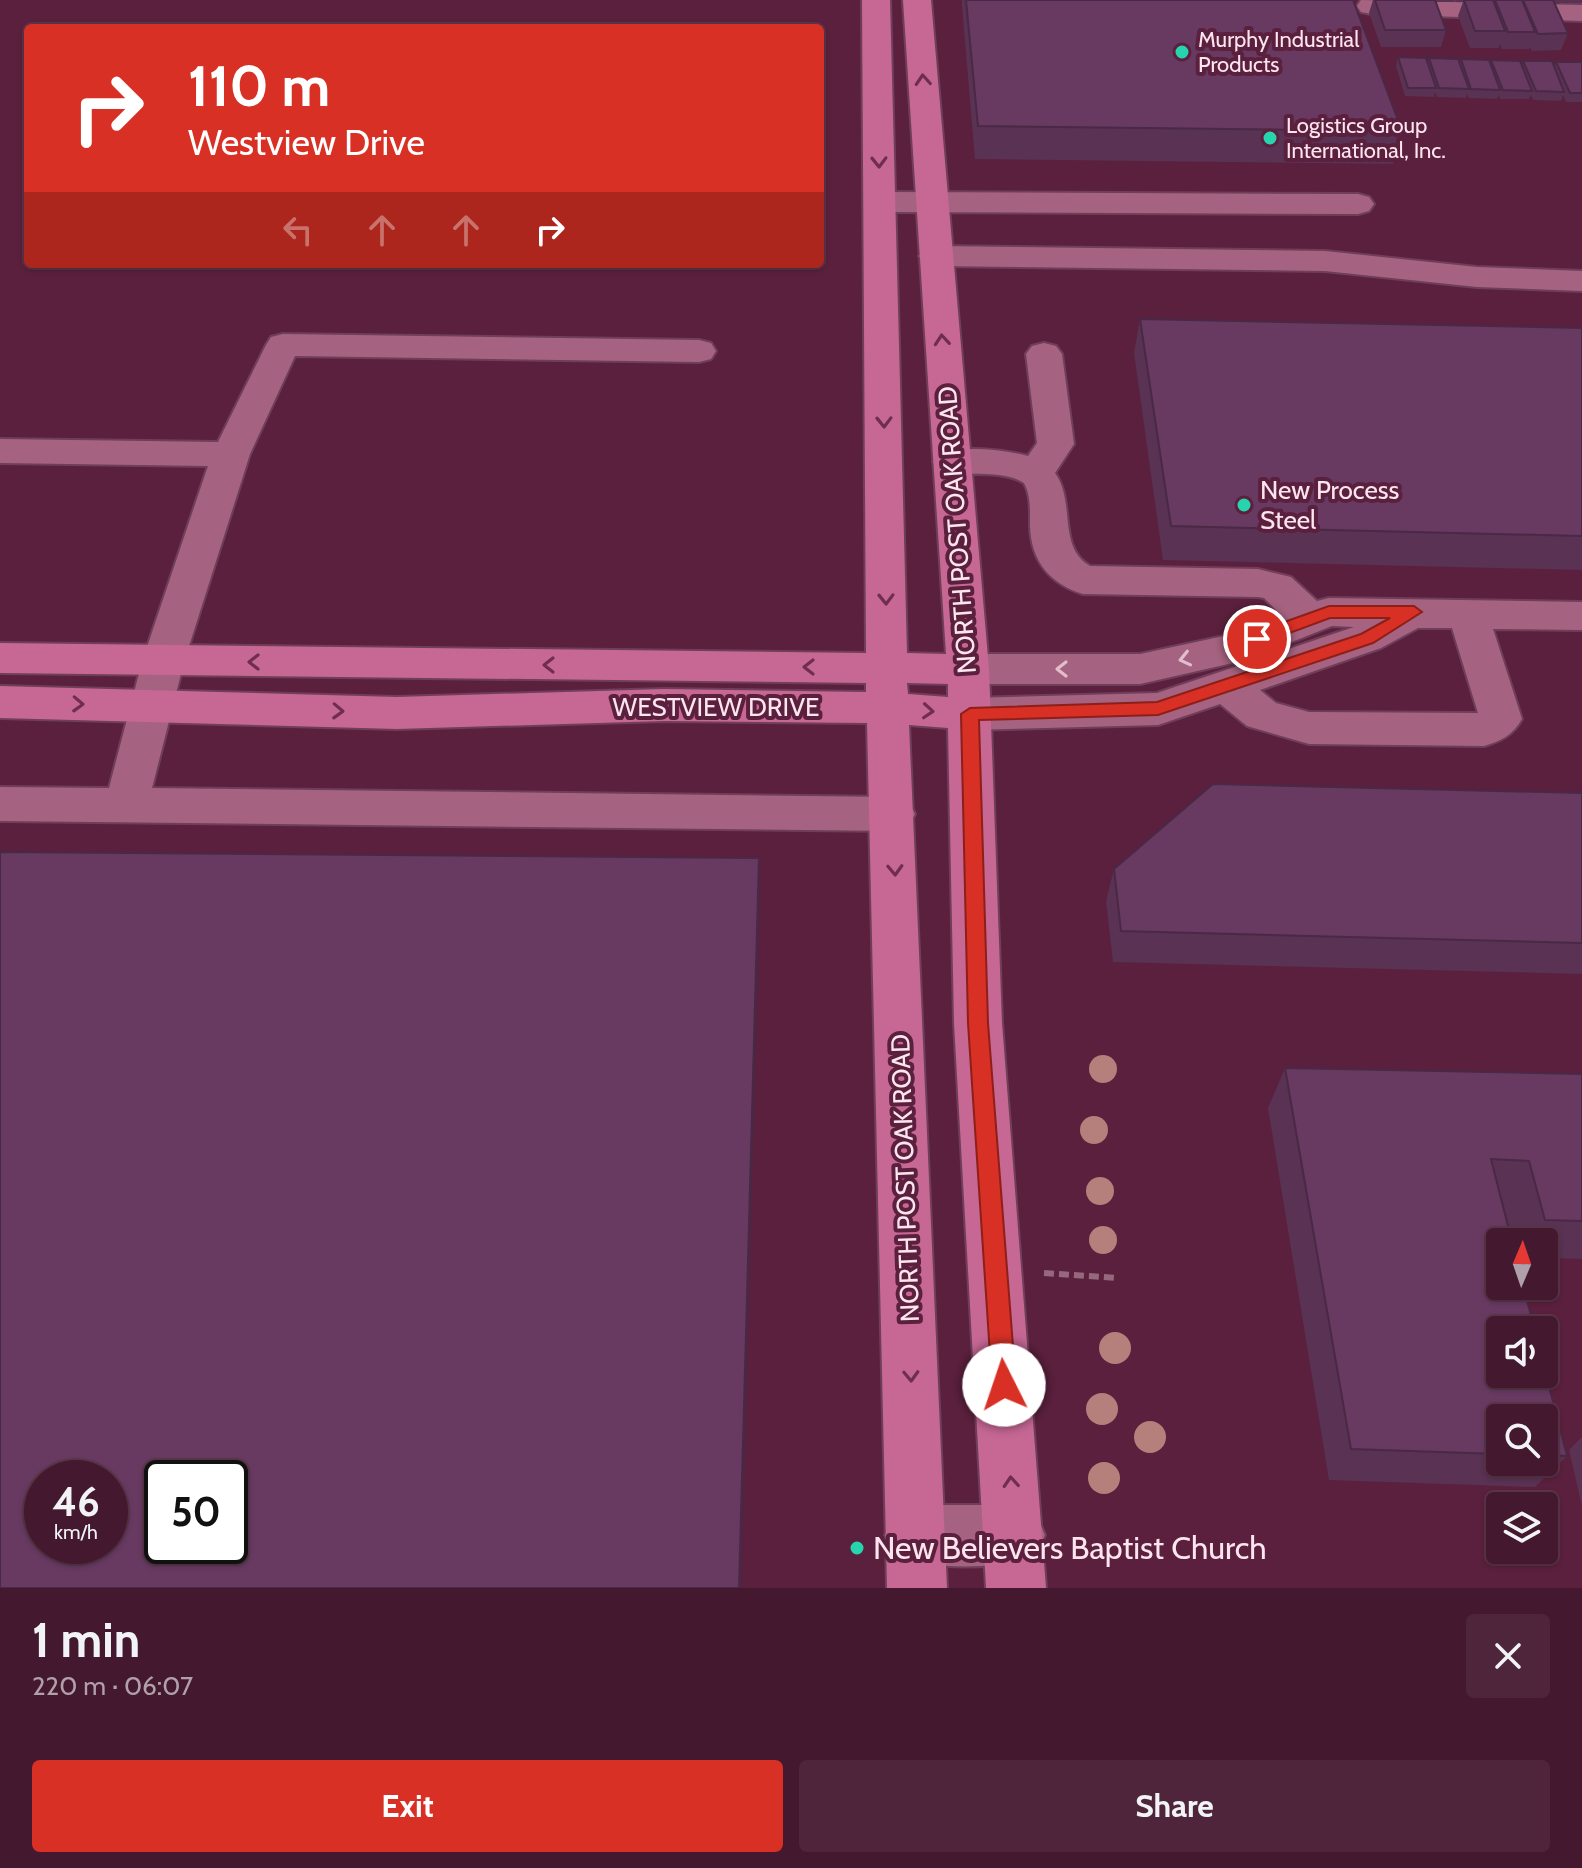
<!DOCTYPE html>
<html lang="en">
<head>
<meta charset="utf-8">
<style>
  :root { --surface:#44182e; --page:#4e253a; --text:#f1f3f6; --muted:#afa0aa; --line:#5c374a; --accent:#d93025 }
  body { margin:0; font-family:Cabin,sans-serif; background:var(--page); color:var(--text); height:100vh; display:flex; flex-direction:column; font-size:30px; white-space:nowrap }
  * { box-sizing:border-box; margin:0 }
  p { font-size:26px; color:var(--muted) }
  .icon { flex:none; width:44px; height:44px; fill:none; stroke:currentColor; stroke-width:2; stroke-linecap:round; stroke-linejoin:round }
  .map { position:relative; height:1588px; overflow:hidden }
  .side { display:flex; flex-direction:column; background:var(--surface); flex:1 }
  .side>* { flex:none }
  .guide { position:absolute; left:24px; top:24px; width:800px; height:244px; border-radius:8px; box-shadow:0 2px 6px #0004,0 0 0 2px var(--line); background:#d93025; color:#fff; overflow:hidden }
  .needle { width:52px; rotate:2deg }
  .fabs { position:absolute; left:1486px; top:1228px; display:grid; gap:16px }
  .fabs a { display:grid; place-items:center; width:72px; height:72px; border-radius:8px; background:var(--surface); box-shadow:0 2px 6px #0004,0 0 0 2px var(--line); font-size:40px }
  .speed { position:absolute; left:24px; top:1460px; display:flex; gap:16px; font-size:40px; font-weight:700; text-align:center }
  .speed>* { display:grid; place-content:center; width:104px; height:104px; border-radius:50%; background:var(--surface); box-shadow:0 2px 6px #0004,0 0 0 2px var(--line); line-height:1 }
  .speed small { font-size:20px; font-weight:400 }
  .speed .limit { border:4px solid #111; border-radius:12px; background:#fff; color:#111 }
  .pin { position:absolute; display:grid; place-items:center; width:68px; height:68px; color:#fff; margin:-34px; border:4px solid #fff; border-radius:50%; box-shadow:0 2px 8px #0007 }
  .me { position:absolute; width:88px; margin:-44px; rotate:356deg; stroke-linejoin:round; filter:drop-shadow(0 0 6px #0008) }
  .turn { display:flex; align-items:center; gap:28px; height:168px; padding:0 32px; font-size:36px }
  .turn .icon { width:104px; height:104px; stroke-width:2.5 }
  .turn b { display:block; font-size:56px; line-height:68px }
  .lanes { display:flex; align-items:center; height:76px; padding:0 32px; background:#0003; justify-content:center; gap:40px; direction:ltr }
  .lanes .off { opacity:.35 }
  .round { display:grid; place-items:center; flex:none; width:84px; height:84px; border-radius:8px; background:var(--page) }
  .headline { display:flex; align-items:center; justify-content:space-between; height:136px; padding:0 32px }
  h1 { font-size:48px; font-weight:800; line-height:60px }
  .cta { display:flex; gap:16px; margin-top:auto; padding:16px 32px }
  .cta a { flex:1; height:92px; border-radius:8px; background:var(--accent); color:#fff; font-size:32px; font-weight:800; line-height:92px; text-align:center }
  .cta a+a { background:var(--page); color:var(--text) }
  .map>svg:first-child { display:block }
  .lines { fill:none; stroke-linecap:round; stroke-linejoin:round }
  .minor-casing { stroke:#6f3e59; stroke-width:4 }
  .major-casing { stroke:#6f3e59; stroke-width:4 }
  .path { stroke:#96687e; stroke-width:6; stroke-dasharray:10 5; stroke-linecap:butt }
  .minor { fill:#a66381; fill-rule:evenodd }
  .major { fill:#c66794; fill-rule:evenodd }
  .tree { fill:#b57f7b }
  .wall { fill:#593254; fill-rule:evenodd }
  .shaded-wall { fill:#492945 }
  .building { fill:#683a62; stroke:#492945; stroke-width:2; fill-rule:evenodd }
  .oneway { stroke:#702e4e }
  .oneway2 { stroke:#e2becd }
  .route { fill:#d93025; stroke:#8d1f18; stroke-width:2 }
  .poi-dot { fill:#26d5ae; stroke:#5b203d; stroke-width:3 }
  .labels { text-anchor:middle; stroke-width:8; stroke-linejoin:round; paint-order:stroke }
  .far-poi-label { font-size:22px; fill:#fce5ee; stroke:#5b203d; text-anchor:start }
  .poi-label { font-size:26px; fill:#fce5ee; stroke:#5b203d; text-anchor:start }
  .street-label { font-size:26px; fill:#fce5ee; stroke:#5b203d }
  .near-poi-label { font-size:32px; fill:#fce5ee; stroke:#5b203d; text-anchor:start }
</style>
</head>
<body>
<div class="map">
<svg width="1582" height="1588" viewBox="0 0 1582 1588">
  <rect width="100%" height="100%" fill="#5b203d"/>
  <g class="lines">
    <defs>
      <g id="minor">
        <polygon points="1361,0 1582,5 1582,21 1371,14 1361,12 1357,6"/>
        <polygon points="880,192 1358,194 1369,197 1374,204 1369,211 1358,214 880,212 869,209 864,202 869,195"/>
        <polygon points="936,246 1325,251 1477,267 1582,271 1582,291 1477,287 1325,271 936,266 924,263 919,256 924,249"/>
        <polygon points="283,334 699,340 711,343 716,351 711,359 699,362 295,356 250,454 184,662 152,788 893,797 909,802 915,814 909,826 893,831 0,821 0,787 109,788 142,662 208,466 0,463 0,439 218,442 266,345 271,337"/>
        <path d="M1044 343 1056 346 1062 354 1074 444 1055 473C1076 502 1057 547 1090 566L1258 569 1291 577 1317 601 1329 598 1582 602V630L1493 629 1522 719C1513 735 1501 741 1484 746L1309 744 1247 726 1220 704 1158 725 970 730 955 725 949 714 955 703 970 698 1157 693 1354 627 1332 626 1246 660 1140 684H968L953 680 947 669 953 658 968 654H1140L1224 636 1281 615 1264 598 1258 597 1083 594C1050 584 1031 561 1030 526 1030 511 1031 496 1024 483 1000 468 965 478 939 471L933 462 939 453C966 446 1001 449 1028 456L1037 443 1026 354 1032 346ZM1418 628H1452L1478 713 1309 712 1276 703 1260 690 1381 648Z"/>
        <path d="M915 1505H1015L1036 1514 1045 1535 1036 1556C1001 1570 929 1570 894 1556L885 1535 894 1514Z"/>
      </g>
      <path id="major" d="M862 0H890L907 653 946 654 903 0H931L989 669 1002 1023 1046 1588H986L954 1023 948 728 909 725 947 1588H887L867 723 664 721 397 729 0 718V686L397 697 664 689 866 692V683L0 673V643L866 653ZM907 683 948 684V697L908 694Z"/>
    </defs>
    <!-- minor casing -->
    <use href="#minor" class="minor-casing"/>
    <!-- major casing -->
    <use href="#major" class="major-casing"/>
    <!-- path -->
    <polyline class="path" points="1044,1273 1118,1278"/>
    <!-- minor -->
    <use href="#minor" class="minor"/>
    <!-- major -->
    <use href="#major" class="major"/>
  </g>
  <!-- trees -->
  <g class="tree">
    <circle cx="1103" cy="1069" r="14"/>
    <circle cx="1094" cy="1130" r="14"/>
    <circle cx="1100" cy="1191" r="14"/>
    <circle cx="1103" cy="1240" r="14"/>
    <circle cx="1115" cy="1348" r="16"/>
    <circle cx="1102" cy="1409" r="16"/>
    <circle cx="1150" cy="1437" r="16"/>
    <circle cx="1104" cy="1478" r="16"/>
  </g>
  <!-- wall -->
  <g class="wall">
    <polygon points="962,0 1353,0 1402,131 1393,164 975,159 962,6"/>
    <polygon points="1373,0 1454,0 1453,2 1435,2 1446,30 1441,47 1381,47 1369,13"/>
    <polygon points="1455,0 1493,0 1494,3 1495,0 1522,2 1523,0 1582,0 1582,3 1560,3 1559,4 1555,4 1568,33 1561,50 1532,51 1530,47 1529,49 1502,49 1500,44 1499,48 1470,48 1458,16 1463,2 1456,2"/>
    <polygon points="1398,57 1428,62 1429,58 1460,63 1461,59 1490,64 1491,60 1522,65 1523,61 1554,67 1556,62 1582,62 1582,102 1566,102 1563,95 1561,101 1533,100 1531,95 1529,99 1500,99 1499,95 1497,99 1469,98 1467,94 1466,98 1437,97 1435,92 1434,97 1405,96 1396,66"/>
    <polygon points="1140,319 1582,328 1582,570 1163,560 1134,353"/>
    <polygon points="1582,793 1582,974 1113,962 1106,901 1114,869"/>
    <path d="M1285 1068 1582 1074V1259L1544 1258V1242H1513L1502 1199H1501L1567 1456 1535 1487 1329 1480 1268 1108ZM1500 1418H1544V1462H1500Z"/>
    <polygon points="1582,1437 1582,1506 1569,1450"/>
  </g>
  <!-- shaded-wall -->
  <polygon class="shaded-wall" points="759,858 760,890 741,1588 739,1588"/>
  <!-- building -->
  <g class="building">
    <polygon points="966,0 1353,0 1402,131 978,126"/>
    <polygon points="1375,0 1435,0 1446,30 1385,30"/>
    <polygon points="1464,0 1493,0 1505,31 1475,31"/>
    <polygon points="1495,0 1522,0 1535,32 1508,32"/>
    <polygon points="1523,0 1553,0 1568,33 1538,34"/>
    <polygon points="1398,57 1426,58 1436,88 1408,88"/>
    <polygon points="1429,58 1458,59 1469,89 1439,88"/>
    <polygon points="1461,59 1489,60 1500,90 1471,89"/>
    <polygon points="1491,60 1520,61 1532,91 1503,90"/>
    <polygon points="1523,61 1552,61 1564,92 1536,91"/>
    <polygon points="1556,62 1582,62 1582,93 1570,93"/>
    <polygon points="1140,319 1582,328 1582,536 1171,526"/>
    <polygon points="1213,784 1582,793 1582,943 1121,931 1114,869"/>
    <path d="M0 852 759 858 739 1588H0ZM42 1478H110V1546H42ZM162 1478H230V1546H162Z"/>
    <polygon points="1285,1068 1582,1074 1582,1221 1545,1220 1529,1161 1491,1159 1512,1242 1500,1242 1500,1286 1523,1286 1535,1330 1500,1330 1500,1374 1544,1374 1544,1367 1567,1456 1544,1455 1544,1418 1500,1418 1500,1454 1351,1449"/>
  </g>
  <!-- one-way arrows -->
  <defs><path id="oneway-chevron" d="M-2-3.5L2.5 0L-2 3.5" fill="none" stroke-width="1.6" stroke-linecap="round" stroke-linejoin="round" transform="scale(2)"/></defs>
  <g class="oneway">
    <use href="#oneway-chevron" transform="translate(923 80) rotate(-94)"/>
    <use href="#oneway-chevron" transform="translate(879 162) rotate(89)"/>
    <use href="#oneway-chevron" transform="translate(942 340) rotate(-95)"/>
    <use href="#oneway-chevron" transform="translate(884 422) rotate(89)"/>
    <use href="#oneway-chevron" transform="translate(886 599) rotate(89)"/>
    <use href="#oneway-chevron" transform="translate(254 662) rotate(-180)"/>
    <use href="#oneway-chevron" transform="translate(549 665) rotate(-180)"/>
    <use href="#oneway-chevron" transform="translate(809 667) rotate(-180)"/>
    <use href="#oneway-chevron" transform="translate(78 704) rotate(2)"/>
    <use href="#oneway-chevron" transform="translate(338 711) rotate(2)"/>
    <use href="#oneway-chevron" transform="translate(928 711) rotate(4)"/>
    <use href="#oneway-chevron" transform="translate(895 870) rotate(88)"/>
    <use href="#oneway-chevron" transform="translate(911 1376) rotate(88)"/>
    <use href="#oneway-chevron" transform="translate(1011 1482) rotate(-94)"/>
  </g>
  <g class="oneway2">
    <use href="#oneway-chevron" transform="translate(1185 659) rotate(167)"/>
    <use href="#oneway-chevron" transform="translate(1062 669) rotate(-180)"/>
  </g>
  <!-- route -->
  <polygon class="route" points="1329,606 1414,606 1422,612 1373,643 1158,715 979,720 988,1023 1016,1385 1012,1393 1004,1396 996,1393 992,1385 968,1023 961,714 970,708 1157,702 1361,634 1390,618 1330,618 1257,645 1248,639 1251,634"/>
  <!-- markers -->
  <g class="poi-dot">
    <circle cx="1182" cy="52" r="8"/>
    <circle cx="1270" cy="138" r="8"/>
    <circle cx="1244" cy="505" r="8"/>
    <circle cx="857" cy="1548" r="8"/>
  </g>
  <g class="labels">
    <!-- far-poi labels -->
    <g class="far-poi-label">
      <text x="1198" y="47">Murphy Industrial<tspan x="1198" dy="25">Products</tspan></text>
      <text x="1286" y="133">Logistics Group<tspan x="1286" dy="25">International, Inc.</tspan></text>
    </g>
    <!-- poi labels -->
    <g class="poi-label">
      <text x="1260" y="499">New Process<tspan x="1260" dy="30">Steel</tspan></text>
    </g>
    <!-- street labels -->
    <g class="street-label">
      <text transform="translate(957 530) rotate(-94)" y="9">NORTH POST OAK ROAD</text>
      <text x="716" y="716">WESTVIEW DRIVE</text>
      <text transform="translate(905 1178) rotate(-92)" y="9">NORTH POST OAK ROAD</text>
    </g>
    <!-- near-poi labels -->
    <g class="near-poi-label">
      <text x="873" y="1559">New Believers Baptist Church</text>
    </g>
  </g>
</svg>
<div class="fabs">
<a><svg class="needle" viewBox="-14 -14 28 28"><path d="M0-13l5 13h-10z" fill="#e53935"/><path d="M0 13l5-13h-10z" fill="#afa0aa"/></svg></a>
<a><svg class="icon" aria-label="sound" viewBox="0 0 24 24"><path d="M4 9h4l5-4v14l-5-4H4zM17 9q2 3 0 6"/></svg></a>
<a><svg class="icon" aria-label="search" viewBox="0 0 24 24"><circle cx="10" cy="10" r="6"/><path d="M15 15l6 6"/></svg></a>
<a><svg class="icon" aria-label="layers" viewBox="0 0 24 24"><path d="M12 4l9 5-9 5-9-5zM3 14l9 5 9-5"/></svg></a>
</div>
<div class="speed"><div>46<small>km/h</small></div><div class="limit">50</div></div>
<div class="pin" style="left:1257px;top:639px;background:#d93025"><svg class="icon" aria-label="arrive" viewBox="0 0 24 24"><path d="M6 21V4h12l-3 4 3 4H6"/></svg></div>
<svg class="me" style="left:1004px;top:1385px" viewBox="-20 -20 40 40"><circle r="19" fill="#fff"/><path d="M0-13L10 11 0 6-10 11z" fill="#d93025"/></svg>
<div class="guide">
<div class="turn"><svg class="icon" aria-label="right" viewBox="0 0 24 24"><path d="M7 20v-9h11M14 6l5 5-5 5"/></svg><div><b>110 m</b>Westview Drive</div></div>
<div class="lanes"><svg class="icon off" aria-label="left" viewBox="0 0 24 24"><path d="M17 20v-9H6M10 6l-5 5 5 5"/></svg><svg class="icon off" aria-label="ahead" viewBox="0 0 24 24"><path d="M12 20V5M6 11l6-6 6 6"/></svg><svg class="icon off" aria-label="ahead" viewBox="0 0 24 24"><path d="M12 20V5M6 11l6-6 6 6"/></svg><svg class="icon" aria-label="right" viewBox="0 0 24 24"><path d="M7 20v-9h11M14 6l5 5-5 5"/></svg></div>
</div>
</div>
<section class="side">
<div class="headline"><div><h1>1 min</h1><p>220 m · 06:07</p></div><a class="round"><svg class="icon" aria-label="close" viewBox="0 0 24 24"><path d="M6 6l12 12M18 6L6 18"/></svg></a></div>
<div class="cta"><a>Exit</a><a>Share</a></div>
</section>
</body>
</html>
